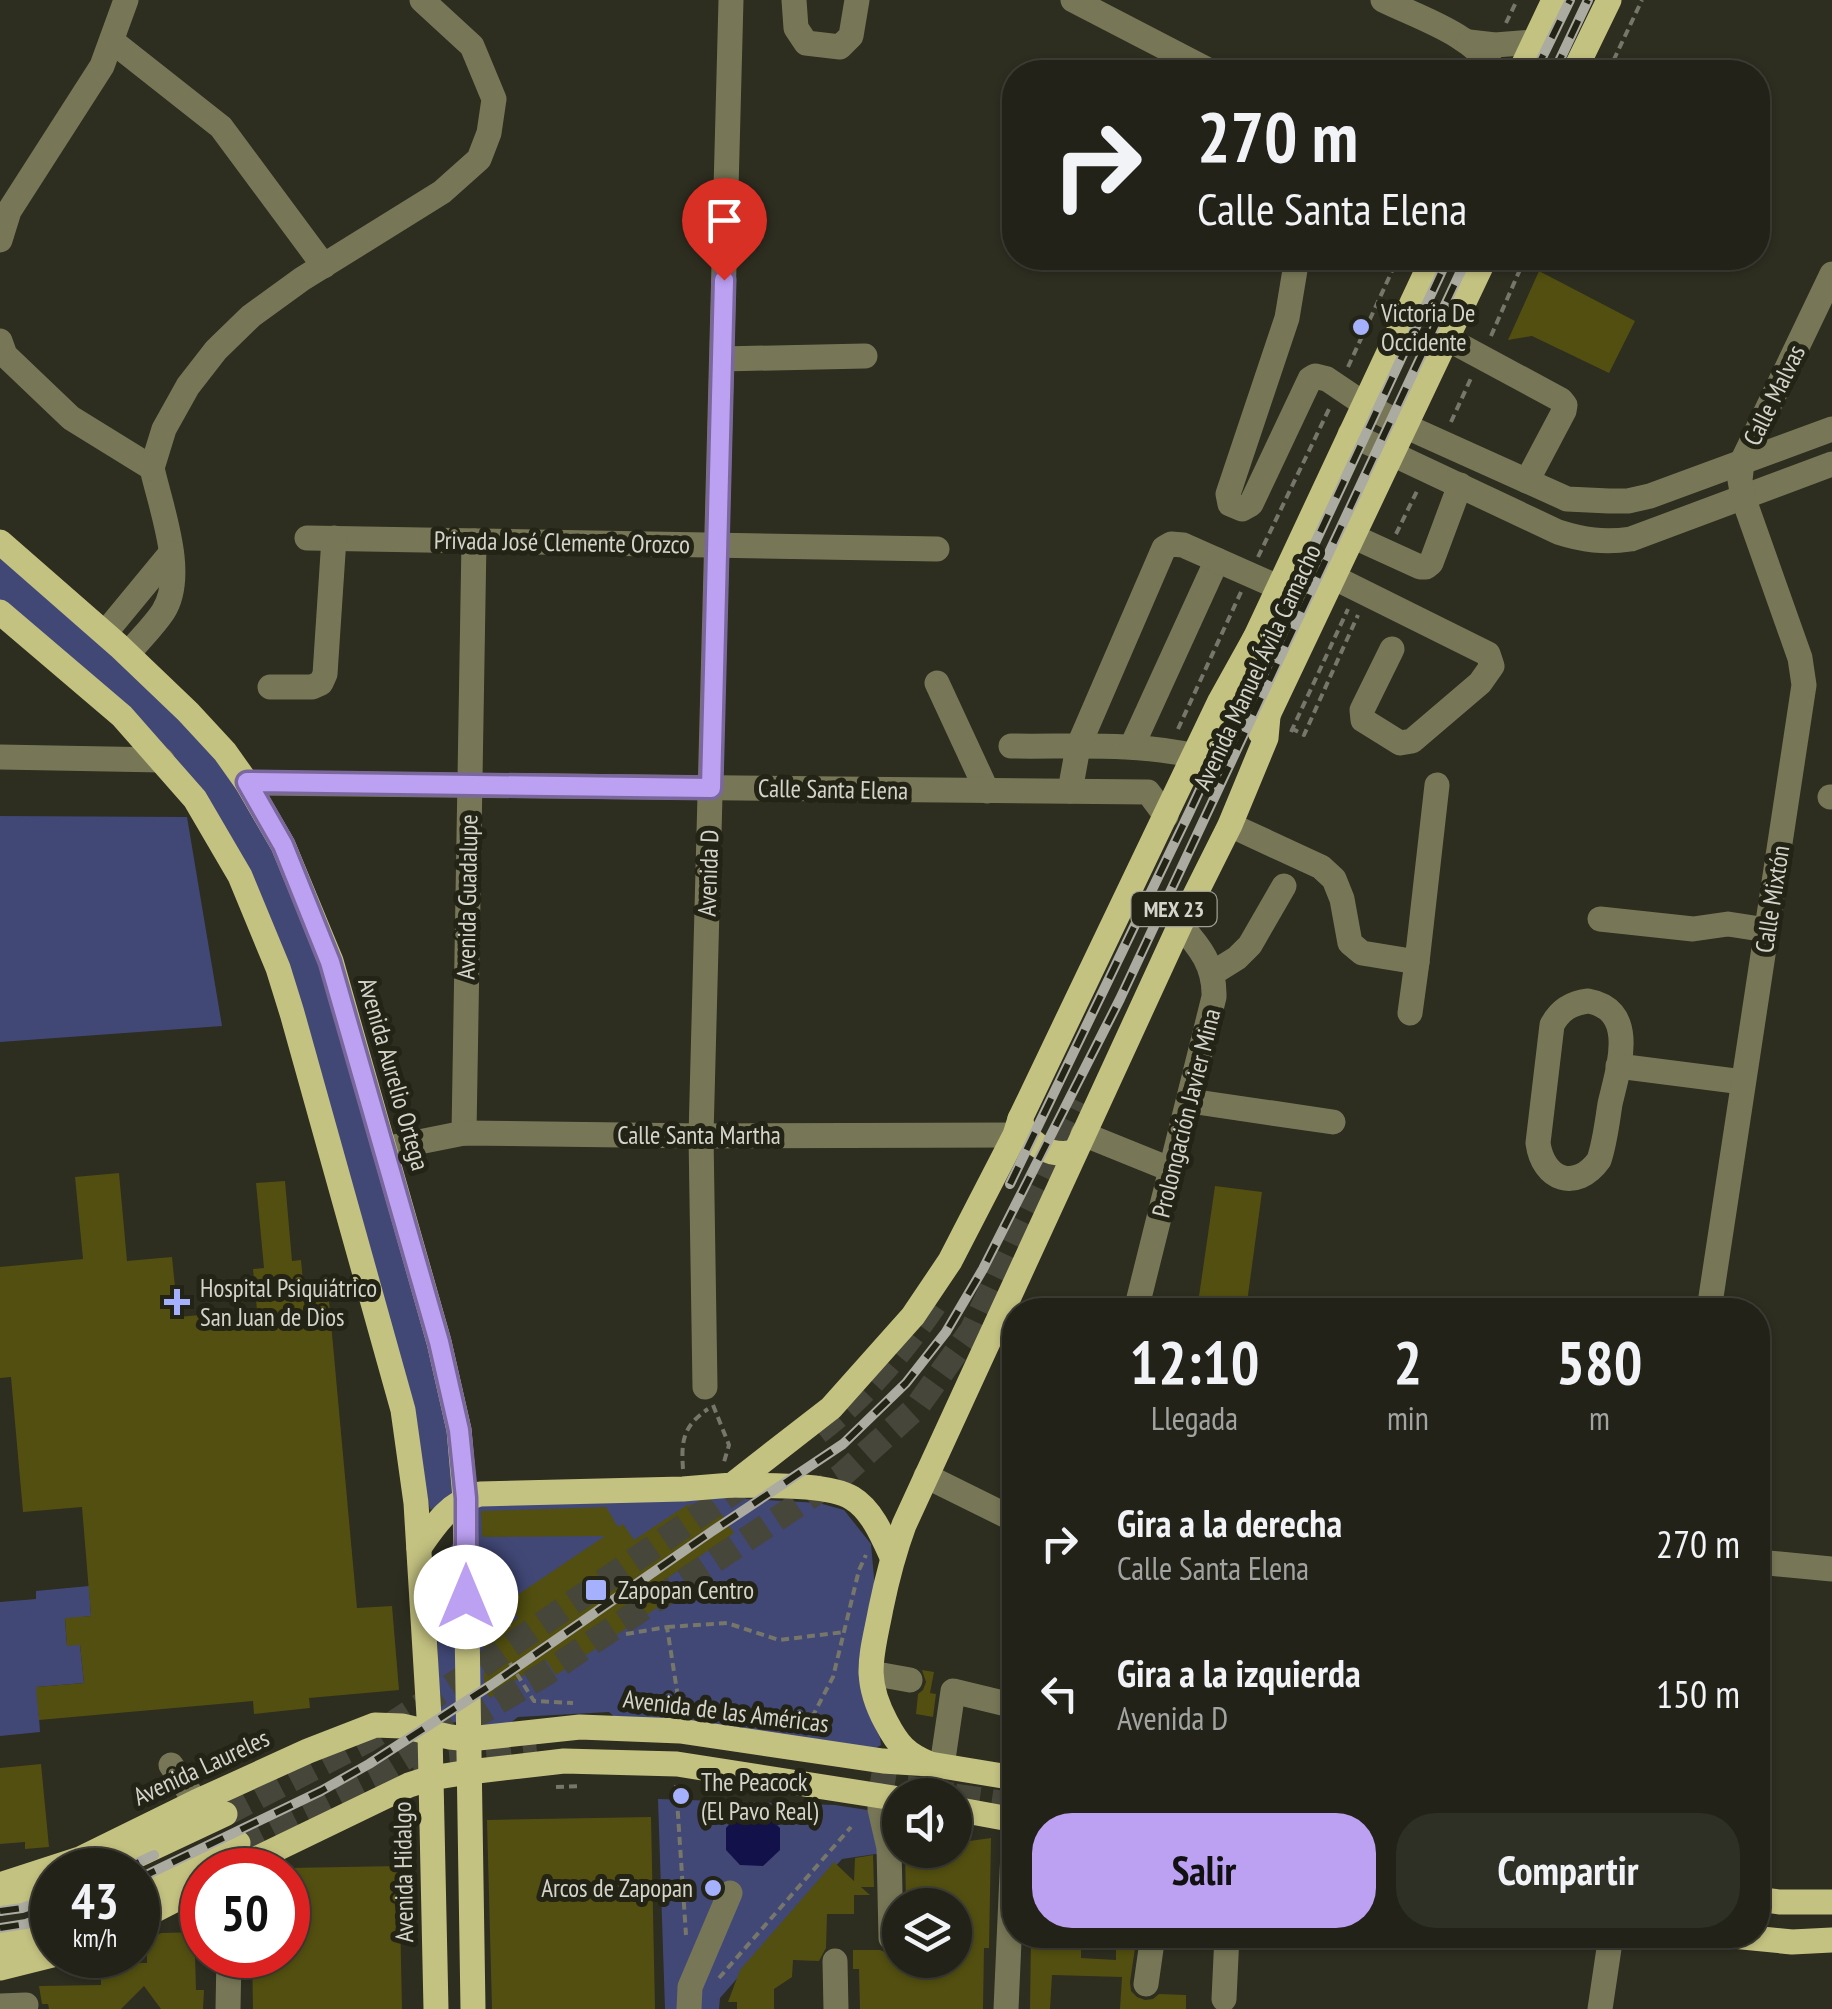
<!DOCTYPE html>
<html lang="es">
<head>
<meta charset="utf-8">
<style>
  :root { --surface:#222218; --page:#2e2f25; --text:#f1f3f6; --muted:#a2a4a2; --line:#3f3f37; --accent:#bca0f2 }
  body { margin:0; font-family:"PT Sans Narrow",sans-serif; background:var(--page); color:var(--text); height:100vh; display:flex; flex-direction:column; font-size:38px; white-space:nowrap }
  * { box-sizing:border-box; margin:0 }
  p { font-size:32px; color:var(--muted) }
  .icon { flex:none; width:55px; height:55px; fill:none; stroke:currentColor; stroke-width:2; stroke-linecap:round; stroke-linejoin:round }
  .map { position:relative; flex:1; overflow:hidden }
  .side { position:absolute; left:1002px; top:1298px; width:768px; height:650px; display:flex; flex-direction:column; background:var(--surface); border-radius:40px; box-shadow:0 2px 8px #0004,0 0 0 2px var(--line) }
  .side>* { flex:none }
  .top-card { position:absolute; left:1002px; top:60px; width:768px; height:210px; border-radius:40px; box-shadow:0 2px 8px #0004,0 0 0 2px var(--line); background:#222218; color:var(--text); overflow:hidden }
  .controls { position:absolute; left:882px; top:1778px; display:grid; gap:20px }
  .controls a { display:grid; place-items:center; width:90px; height:90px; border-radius:50%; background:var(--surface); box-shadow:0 2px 8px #0004,0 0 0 2px var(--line); font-size:50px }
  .speed { position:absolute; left:30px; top:1848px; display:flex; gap:20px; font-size:50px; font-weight:700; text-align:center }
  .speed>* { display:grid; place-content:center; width:130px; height:130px; border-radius:50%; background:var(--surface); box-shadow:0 2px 8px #0004,0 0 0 2px var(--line); line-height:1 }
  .speed small { font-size:25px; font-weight:400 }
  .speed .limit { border:15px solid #d22; background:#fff; color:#111 }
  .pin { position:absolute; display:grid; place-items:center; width:85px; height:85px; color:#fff; margin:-102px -42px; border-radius:50% 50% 50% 0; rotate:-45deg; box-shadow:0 0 10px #0007 }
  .pin .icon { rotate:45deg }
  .me { position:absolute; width:110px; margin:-55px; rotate:0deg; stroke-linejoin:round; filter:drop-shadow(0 0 8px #0008) }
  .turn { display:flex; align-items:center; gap:35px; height:210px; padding:0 30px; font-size:45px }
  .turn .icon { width:130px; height:130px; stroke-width:2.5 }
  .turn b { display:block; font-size:70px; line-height:85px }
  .eta { display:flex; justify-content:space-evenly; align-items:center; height:170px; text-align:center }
  .eta b { font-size:60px; font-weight:600; line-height:70px }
  .action { display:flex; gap:20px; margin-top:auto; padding:20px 30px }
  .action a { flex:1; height:115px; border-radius:40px; background:var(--accent); color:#111; font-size:40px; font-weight:600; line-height:115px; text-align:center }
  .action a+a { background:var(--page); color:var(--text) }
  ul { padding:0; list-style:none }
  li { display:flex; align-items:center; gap:30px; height:150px; padding:0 30px }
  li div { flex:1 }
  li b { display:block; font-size:38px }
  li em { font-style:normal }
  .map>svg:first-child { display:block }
  .green { fill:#414876 }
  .water { fill:#13114a }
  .building { fill:#524f10 }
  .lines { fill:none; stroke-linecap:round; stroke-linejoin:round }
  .major-tunnel { stroke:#46463a; stroke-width:25; stroke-dasharray:25 12; stroke-linecap:butt }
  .path { stroke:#76766a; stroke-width:4; stroke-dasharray:8 5; stroke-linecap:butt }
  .minor { stroke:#777757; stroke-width:25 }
  .major { stroke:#c4c280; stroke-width:25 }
  .rail-casing { stroke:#ababa1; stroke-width:10 }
  .rail { stroke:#232316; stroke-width:6; stroke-dasharray:19; stroke-linecap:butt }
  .route-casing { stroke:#7a689d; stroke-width:25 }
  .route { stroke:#bca0f2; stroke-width:18 }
  .poi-dot { fill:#a5b1fc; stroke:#232316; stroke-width:4 }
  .labels { text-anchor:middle; stroke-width:10; stroke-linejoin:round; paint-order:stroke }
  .shield { fill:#232316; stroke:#9f9f95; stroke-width:2.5 }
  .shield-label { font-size:22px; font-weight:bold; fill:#d4d4cb }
  .poi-label { font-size:25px; fill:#d4d4cb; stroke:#232316; text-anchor:start }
  .street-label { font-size:25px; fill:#d4d4cb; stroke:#232316 }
</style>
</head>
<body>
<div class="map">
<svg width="1832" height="2009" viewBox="0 0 1832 2009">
  <rect width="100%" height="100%" fill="#2d2d20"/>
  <!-- green -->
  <g class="green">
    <polygon points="0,553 96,634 235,775 290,872 387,1178 463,1484 450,1500 430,1510 415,1432 239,860 0,603"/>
    <polygon points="0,816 187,817 222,1026 0,1042"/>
    <polygon points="678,1495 819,1503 844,1510 871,1544 875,1589 868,1711 880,1738 881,1745 874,1749 619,1721 609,1712 518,1717 500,1731 476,1727 474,1504"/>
    <polygon points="455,1540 460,1722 440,1723 436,1601 441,1563"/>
    <polygon points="89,1586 91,1616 65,1619 67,1645 80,1645 84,1683 37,1687 40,1732 0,1736 0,1602 36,1599 36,1591"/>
    <polygon points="658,1799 835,1805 900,1815 900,1850 903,1850 842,1859 720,1998 719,2009 665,2009"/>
  </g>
  <!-- water -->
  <polygon class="water" points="741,1812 764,1812 780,1828 780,1850 763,1866 740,1865 726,1850 726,1828"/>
  <!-- building -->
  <g class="building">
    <polygon points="1539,271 1635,321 1609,373 1532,336 1508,340"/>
    <polygon points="119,1173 127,1261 172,1257 178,1317 257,1310 253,1269 264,1268 256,1183 285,1181 292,1261 301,1260 305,1303 329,1301 357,1608 392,1606 399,1690 309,1698 310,1708 254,1714 253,1701 39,1720 36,1687 84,1683 80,1645 67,1646 65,1618 91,1616 82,1507 23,1512 11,1377 0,1378 0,1267 83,1259 75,1177"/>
    <polygon points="1215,1186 1262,1192 1246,1310 1197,1310"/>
    <polygon points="714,1503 734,1533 662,1582 672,1598 556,1675 546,1660 490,1698 484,1689 484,1641 518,1618 507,1602 605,1536 482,1537 481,1511 606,1507 618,1527 623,1524 634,1540 687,1505"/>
    <polygon points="922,1670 934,1672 930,1693 936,1694 933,1717 916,1714 918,1694 923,1690 926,1682"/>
    <polygon points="41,1764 49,1847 25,1849 25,1842 0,1844 0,1768"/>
    <polygon points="651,1817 655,2009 492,2009 487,1820"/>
    <polygon points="991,1838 989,1948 984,1948 983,2009 860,2009 859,1969 853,1969 853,1950 880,1950 890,1954 900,1951 900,1960 955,1960 955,1905 906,1904 905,1850 955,1850 955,1843"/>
    <polygon points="873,1855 874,1887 861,1887 870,1895 854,1895 854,1914 827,1914 826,1948 819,1961 793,1960 792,1977 774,1989 774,2009 737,2009 737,2002 728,2002 740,1970 834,1862 854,1881 855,1858"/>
    <polygon points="399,1866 402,2009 253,2009 252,1955 288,1955 288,1868"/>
    <polygon points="202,1932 202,1954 195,1954 196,1990 204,1990 203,2009 161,2009 144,1986 121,2009 49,2009 48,2004 42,2004 39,1986 101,1985 101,1963 147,1963 147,1946 150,1946 150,1938 161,1933"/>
    <polygon points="1031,1935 1071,1935 1070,1946 1081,1947 1081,1958 1116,1960 1116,1947 1120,1947 1121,1935 1137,1935 1130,1982 1131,1991 1137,1997 1145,2000 1153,1999 1159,1994 1186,1995 1186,2009 1120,2009 1122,1977 1052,1975 1050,2009 1030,2009"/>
  </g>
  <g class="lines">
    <!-- major-tunnel -->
    <g class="major-tunnel">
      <path d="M818 1432C864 1397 902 1352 935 1304"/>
      <polyline points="413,1765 537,1752"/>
      <polyline points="870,1782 952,1795"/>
      <polyline points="955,1796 1015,1805"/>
      <polyline points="225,1814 366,1741 475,1670 749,1481"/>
      <polyline points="238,1843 383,1771 545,1674 841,1476 916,1408 972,1330 1080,1102"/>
    </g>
    <!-- path -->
    <g class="path">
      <polyline points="1506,23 1517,0"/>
      <polyline points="1608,72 1642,0"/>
      <polyline points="1491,336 1525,258"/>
      <polyline points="1348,367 1398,258"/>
      <polyline points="1451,422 1472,376"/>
      <polyline points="1396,534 1418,489"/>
      <polyline points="1258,557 1330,407"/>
      <polyline points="1291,728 1304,735 1358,615"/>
      <polyline points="1178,729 1241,592"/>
      <polyline points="1291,732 1348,609"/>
      <polyline points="713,1405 729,1445 724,1462"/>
      <path d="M683 1469C681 1441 683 1426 708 1409"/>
      <polyline points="490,1624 516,1625"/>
      <polyline points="667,1627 727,1623 779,1640 844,1632"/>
      <polyline points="626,1634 667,1627 680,1710"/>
      <polyline points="510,1663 534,1701 573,1703"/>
      <polyline points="804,1727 808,1725 833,1677 859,1570 866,1555"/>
      <polyline points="676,1785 686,1935"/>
      <polyline points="556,1787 582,1786"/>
      <polyline points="719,1978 851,1827"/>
    </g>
    <!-- minor -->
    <g class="minor">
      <polyline points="794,0 796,28 806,43 840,47 851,36 857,0"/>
      <polyline points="1073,0 1212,72"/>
      <path d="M1383 0C1422 19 1472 34 1496 72"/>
      <polyline points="112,41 221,127 324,266"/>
      <polyline points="1469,42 1495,45 1534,42"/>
      <polyline points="0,240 9,211 102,66 126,0"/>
      <polyline points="1297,258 1287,318 1228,494 1230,504 1242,509 1251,504 1310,379 1315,376 1327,379 1364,404 1405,426 1567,499 1609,501 1628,501 1650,496 1832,429"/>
      <polyline points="1446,338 1561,400 1565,405 1564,411 1527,481"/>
      <path d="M0 341 5 355 71 418 152 468C161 509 187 575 163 612 153 627 139 640 128 654"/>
      <polyline points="722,359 865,356"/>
      <path d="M1350 434 1558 532C1583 540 1604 543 1631 539L1832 464"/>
      <polyline points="152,468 164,429 188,386 216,350 251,316 302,279 442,192 479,159 489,133 494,99 472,46 422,0"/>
      <polyline points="1352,536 1420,567 1426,567 1431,563 1460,485"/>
      <polyline points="307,538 937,549"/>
      <polyline points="1333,577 1488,654 1492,666 1480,683 1412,741 1400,743 1363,720 1362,710 1392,649"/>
      <polyline points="105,633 171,553"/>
      <polyline points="937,683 987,791"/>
      <polyline points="270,687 312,687 321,683 325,674 334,538"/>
      <path d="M1011 746C1072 747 1135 742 1195 756"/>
      <polyline points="1132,746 1217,560"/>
      <polyline points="0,757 162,760"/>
      <polyline points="247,783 1148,792 1166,816"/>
      <polyline points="1070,791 1078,747 1164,548 1171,544 1183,545 1278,587"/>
      <polyline points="1830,797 1832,797"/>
      <polyline points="1230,825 1321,867 1334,879 1342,899 1350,943 1362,953 1417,962 1437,785"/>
      <polyline points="1600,919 1693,929 1728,924 1767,930"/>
      <polyline points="1213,973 1237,958 1250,945 1284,886"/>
      <path d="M1588 1001C1640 1010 1617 1072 1610 1104 1607 1123 1605 1142 1599 1160 1576 1192 1543 1180 1538 1143L1552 1025C1560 1010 1571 1003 1588 1001Z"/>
      <polyline points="1410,1013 1417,962"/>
      <polyline points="1618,1066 1743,1082"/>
      <polyline points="1190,1101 1333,1122"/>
      <polyline points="464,1133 474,541"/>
      <polyline points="1083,1134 1172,1170"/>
      <polyline points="384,1149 464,1133 701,1136 1015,1135"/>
      <path d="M1136 1310 1214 997C1215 966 1200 947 1180 925"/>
      <polyline points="1709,1310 1804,685 1800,658 1743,497 1740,480 1742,462 1832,274"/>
      <polyline points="705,1387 701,1136 731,0"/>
      <polyline points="926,1476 1015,1520"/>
      <polyline points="1758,1562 1832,1569"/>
      <polyline points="871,1673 910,1680"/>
      <polyline points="171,1765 196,1802"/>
      <polyline points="942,1766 953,1691 1015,1706"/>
      <polyline points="880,1796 880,1809 889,1848 891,1938"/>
      <polyline points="835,1961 836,2009"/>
      <polyline points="1146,1984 1153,1935"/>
      <polyline points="1224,1999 1227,1935"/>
      <polyline points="0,2006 26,2005"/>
      <polyline points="228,2009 229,1955"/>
      <polyline points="689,2009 690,1987 730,1893"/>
      <polyline points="1006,2009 1015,1806"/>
      <polyline points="1600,2009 1611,1935"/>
    </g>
    <!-- major -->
    <g class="major">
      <polyline points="1520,72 1554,0"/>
      <polyline points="1574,72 1609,0"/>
      <polyline points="0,542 119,646 188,712 225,752 247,783 283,845 331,961 439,1342 459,1430 465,1498 473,2009"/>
      <polyline points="0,612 122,716 195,799 240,876 278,968 292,1013 403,1410 416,1503 430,1733 436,2009"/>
      <polyline points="1249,651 1433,258"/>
      <polyline points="1260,732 1485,258"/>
      <path d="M1020 1119C1026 1144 1050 1158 1075 1152"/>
      <path d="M732 1485C762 1486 827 1483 852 1498 872 1510 883 1537 892 1557"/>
      <path d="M419 1548C436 1523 450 1502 480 1494L683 1489 732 1485 831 1408 913 1316 950 1261 1015 1135 1020 1119 1220 701 1255 638"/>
      <path d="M930 1764C906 1754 898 1745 886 1722 862 1677 872 1656 881 1608 887 1579 894 1552 904 1525L1180 925 1230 825 1266 738 1268 716"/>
      <polyline points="955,1809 1015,1820"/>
      <polyline points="106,1870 225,1814"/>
      <polyline points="233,1870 409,1785 431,1778 469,1772 564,1761 677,1764 900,1799"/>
      <polyline points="0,1885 80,1859 196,1802 308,1751 375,1725 402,1726 450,1737 469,1739 580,1727 680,1731 883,1761 930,1764 1015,1778"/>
      <polyline points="138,1892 238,1843"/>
      <polyline points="1758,1899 1779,1902 1832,1902"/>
      <polyline points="0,1903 32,1896 52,1889"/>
      <polyline points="138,1919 202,1886"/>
      <polyline points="1722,1935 1792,1942 1832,1940"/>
      <polyline points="0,1943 52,1930"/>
      <polyline points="0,1968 52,1955"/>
    </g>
    <defs>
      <g id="rail">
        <polyline points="1535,72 1570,0"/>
        <polyline points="1554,72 1588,0"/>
        <polyline points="1010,1184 1189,813 1448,258"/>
        <polyline points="122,1870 154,1855"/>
        <polyline points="138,1879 321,1791 369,1764 491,1685 711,1532 843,1444 906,1383 946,1332 983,1269 1120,999 1467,258"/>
        <polyline points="0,1911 22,1908 52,1898"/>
        <polyline points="0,1928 26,1924 52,1914"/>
      </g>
    </defs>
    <!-- rail casing -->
    <use href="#rail" class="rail-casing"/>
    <!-- rail -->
    <use href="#rail" class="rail"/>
  </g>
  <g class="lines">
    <defs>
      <polyline id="route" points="466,1597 466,1498 459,1430 439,1342 330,962 283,845 247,782 711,788 724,280"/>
    </defs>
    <!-- route casing -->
    <use href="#route" class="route-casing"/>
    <!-- route -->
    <use href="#route" class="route"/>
  </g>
  <!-- markers -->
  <g class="poi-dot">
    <circle cx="1361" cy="327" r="10"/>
    <path d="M172 1287h10v10h10v10h-10v10h-10v-10h-10v-10h10z"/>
    <rect x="584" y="1578" width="24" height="24" rx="5"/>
    <circle cx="681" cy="1796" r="10"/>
    <circle cx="713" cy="1888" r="10"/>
  </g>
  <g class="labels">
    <!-- shield labels -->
    <rect class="shield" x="1131.5" y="892" width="85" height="34" rx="8"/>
    <g class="shield-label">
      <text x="1174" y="917">MEX 23</text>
    </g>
    <!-- poi labels -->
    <g class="poi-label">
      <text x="1381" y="322">Victoria De<tspan x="1381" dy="29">Occidente</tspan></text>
      <text x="200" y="1297">Hospital Psiquiátrico<tspan x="200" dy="29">San Juan de Dios</tspan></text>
      <text x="618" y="1599">Zapopan Centro</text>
      <text x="701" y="1791">The Peacock<tspan x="701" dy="29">(El Pavo Real)</tspan></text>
      <text x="693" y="1897" text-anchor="end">Arcos de Zapopan</text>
    </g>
    <!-- street labels -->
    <g class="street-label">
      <text transform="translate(1774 395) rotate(-64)" y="9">Calle Malvas</text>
      <text transform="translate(562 542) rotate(1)" y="9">Privada José Clemente Orozco</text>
      <text transform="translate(1257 667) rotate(-65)" y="9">Avenida Manuel Ávila Camacho</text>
      <text transform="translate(833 789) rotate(1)" y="9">Calle Santa Elena</text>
      <text transform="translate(708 873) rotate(-88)" y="9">Avenida D</text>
      <text transform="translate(467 897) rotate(-89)" y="9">Avenida Guadalupe</text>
      <text transform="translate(1772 899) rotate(-81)" y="9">Calle Mixtón</text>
      <text transform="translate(394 1074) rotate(74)" y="9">Avenida Aurelio Ortega</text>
      <text transform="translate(1186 1113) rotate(-76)" y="9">Prolongación Javier Mina</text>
      <text x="699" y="1144">Calle Santa Martha</text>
      <text transform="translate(726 1711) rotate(7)" y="9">Avenida de las Américas</text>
      <text transform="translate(201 1767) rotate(-25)" y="9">Avenida Laureles</text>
      <text transform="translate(403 1872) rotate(-91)" y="9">Avenida Hidalgo</text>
    </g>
  </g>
</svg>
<div class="controls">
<a><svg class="icon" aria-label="sound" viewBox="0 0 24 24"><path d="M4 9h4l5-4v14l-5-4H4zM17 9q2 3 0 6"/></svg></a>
<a><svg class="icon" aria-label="layers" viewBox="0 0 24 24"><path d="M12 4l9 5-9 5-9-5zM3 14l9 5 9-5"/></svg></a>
</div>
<div class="speed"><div>43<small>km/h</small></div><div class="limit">50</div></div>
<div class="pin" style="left:724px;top:280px;background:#d93025"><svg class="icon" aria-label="arrive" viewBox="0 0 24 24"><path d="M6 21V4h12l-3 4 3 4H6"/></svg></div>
<svg class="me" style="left:466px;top:1597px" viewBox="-20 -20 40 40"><circle r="19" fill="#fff"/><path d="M0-13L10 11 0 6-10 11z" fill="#bca0f2"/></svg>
<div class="top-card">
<div class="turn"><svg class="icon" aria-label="right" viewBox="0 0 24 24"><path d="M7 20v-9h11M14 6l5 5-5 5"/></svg><div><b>270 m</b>Calle Santa Elena</div></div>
</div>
<section class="side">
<div class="eta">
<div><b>12:10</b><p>Llegada</p></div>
<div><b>2</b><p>min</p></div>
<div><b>580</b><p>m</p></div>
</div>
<ul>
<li><svg class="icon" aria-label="right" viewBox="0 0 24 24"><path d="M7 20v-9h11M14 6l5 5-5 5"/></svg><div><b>Gira a la derecha</b><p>Calle Santa Elena</p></div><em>270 m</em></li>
<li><svg class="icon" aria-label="left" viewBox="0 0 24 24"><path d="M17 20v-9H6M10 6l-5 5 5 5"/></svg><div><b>Gira a la izquierda</b><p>Avenida D</p></div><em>150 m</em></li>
</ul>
<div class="action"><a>Salir</a><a>Compartir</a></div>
</section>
</div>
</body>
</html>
